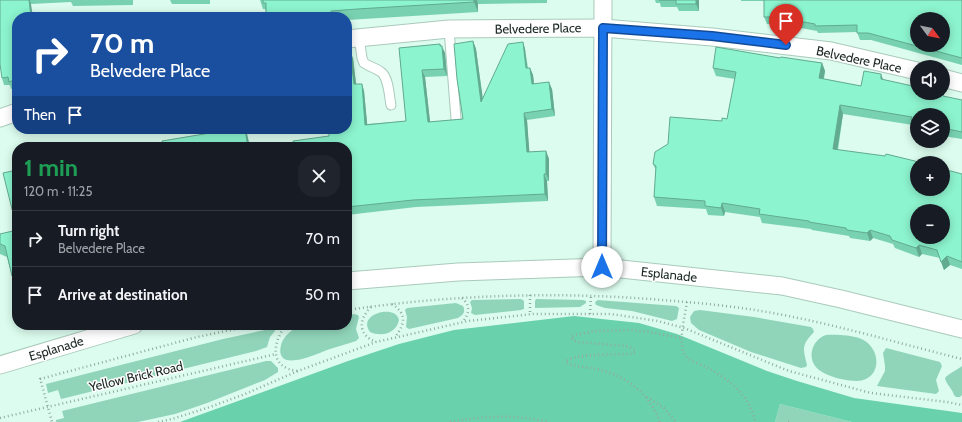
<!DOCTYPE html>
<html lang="en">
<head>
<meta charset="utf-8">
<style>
  :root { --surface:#171b24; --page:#20242c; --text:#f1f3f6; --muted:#9ea1a6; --line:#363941 }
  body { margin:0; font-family:Cabin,sans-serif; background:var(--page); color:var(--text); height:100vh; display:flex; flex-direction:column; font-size:15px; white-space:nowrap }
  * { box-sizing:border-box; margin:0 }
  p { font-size:13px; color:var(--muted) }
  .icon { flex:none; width:22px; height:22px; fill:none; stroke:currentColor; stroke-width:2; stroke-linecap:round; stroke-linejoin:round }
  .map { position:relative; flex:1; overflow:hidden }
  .side { position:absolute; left:12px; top:142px; width:340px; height:188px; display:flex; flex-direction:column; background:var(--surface); border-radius:16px; box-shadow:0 2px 10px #0003 }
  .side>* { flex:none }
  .top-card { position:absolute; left:12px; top:12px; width:340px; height:122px; border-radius:16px; box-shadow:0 2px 10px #0003; background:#1a4fa0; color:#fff; overflow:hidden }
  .needle { width:26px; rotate:122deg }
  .buttons { position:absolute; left:910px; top:12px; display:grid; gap:8px }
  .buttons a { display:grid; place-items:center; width:40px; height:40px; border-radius:50%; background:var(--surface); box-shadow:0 2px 10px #0003; font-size:20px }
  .pin { position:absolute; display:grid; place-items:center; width:34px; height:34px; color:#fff; margin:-41px -17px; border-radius:50% 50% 50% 0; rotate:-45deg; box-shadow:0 0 4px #0007 }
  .pin .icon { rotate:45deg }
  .me { position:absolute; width:44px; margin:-22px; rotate:0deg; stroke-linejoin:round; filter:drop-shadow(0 0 3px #0008) }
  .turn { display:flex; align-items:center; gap:14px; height:84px; padding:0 12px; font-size:18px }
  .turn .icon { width:52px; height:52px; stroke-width:2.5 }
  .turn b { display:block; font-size:28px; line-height:34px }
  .then { display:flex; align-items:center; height:38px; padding:0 12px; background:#0003; gap:8px; font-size:15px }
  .round { display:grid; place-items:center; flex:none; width:42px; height:42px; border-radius:16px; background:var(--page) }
  .overview { display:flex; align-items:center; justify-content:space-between; height:68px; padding:0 12px }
  h1 { font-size:24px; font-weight:700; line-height:30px; color:#1e9e55 }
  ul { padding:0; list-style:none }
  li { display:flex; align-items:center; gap:12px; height:56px; padding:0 12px; border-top:1px solid var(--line) }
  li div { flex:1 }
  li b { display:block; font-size:15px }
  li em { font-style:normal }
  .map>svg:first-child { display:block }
  .green { fill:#90d5ba }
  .forest { fill:#69d1ac }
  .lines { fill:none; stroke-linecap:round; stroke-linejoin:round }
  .lane-casing { stroke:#aacabc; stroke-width:11 }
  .street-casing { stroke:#aacabc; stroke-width:19 }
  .path { stroke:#92aba0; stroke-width:2.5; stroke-dasharray:1 3; stroke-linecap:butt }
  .lane { stroke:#fff; stroke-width:9 }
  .street { stroke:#fff; stroke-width:17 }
  .wall { fill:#78d2b1 }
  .shaded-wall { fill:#62ab90 }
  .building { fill:#8cf4ce; stroke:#62ab90; fill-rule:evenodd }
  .route-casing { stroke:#114b97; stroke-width:10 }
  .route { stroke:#1a73e8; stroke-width:7 }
  .labels { text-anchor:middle; stroke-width:3; stroke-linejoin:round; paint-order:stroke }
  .street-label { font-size:13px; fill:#1b2722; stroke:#fff }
</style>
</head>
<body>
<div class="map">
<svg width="962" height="422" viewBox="0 0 962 422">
  <rect width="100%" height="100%" fill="#dbfcee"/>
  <!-- green -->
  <g class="green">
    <polygon points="521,299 524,301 524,309 521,310 475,315 471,313 472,308 470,302 472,300"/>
    <polygon points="536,299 583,300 586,301 586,303 580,307 535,308 535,301"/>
    <polygon points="598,300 676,306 679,308 677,319 672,321 632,311 605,308 596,305 595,302"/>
    <path d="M456 303 463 306C466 312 463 315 458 318L409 329 406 327 407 317 405 310 407 308Z"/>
    <path d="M700 310 754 317 811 327 813 329 814 332C801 345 803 349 807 365L806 367 801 368 751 352 699 330 691 323 690 317 694 311Z"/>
    <path d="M382 312C389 311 397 312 399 320 396 334 381 337 370 332 362 321 372 314 382 312Z"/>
    <path d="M354 314 358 315 359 317 356 329 359 338 356 341C347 344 336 347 327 350 317 354 274 374 281 345 283 336 293 329 300 325H347V316Z"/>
    <polygon points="274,328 275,331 270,337 267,347 256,351 61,399 58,390 48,393 46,384 223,339"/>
    <path d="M826 335C835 334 850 335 859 338 882 346 883 380 857 381 845 381 829 377 819 370 806 360 811 340 826 335Z"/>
    <polygon points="886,348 940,362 942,366 936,380 939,391 936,394 877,386 885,371 885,366 883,353"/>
    <polygon points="266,361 271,361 278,368 278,372 265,380 207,403 175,414 138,422 56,422 56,420 64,418 62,411"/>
    <path d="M962 366V395L960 397H956L954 395C952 388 946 384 945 378 948 374 957 370 962 366Z"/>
    <polygon points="780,404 852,422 775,422"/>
  </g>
  <!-- forest -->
  <polygon class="forest" points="574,316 639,323 677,334 767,371 797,381 854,398 962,413 962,422 852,422 780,404 775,422 180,422 348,361 399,344 454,330"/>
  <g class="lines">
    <defs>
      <g id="lane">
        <polyline points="449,29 456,119"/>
        <path d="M359 37 362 58 364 63C370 67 376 68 381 72 389 78 389 96 391 105"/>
      </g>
      <g id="street">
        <polyline points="347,39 449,29 603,28 712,37 831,51 917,71"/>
        <polyline points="943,78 962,83"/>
        <polyline points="0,118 17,112"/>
        <polyline points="602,267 603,0"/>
        <polyline points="347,281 458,272 602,267 782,286 841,299 962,329"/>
        <polyline points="0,365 134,325"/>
      </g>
    </defs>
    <!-- lane casing -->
    <use href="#lane" class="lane-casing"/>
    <!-- street casing -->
    <use href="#street" class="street-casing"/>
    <!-- path -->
    <g class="path">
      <polyline points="530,295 530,314"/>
      <path d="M462 298C471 306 469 313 463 322"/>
      <path d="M687 302C685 315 679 339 683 351 687 362 699 363 708 368 729 379 751 397 755 422"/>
      <path d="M392 304C407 314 405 323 396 336"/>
      <path d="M371 307C358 320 358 335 376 342"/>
      <path d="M347 310C456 294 565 291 674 301 701 303 729 306 755 310 825 321 893 342 962 359"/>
      <polyline points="590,314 591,296"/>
      <path d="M286 325C272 343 269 368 298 371"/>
      <polyline points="40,378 52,422"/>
      <polyline points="40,379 197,337 255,325"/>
      <polyline points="647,397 664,408 676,422"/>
      <polyline points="0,418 276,354"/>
      <polyline points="158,422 172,419 210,407 245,394 298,371 376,342 468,321 533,314 611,314 658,321 684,328 789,371 871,393 947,402 962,405"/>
      <path d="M450 422C482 416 517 414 549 422"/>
      <path d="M660 422C648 391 625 375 593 368 584 367 573 367 566 362V361C578 353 616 355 632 354L635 352V350L626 346 577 342 573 340 571 337 575 335 596 331 631 330 650 332 682 338"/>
      <polyline points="788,422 791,422"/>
    </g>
    <!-- lane -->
    <use href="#lane" class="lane"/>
    <!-- street -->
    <use href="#street" class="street"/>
  </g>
  <!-- wall -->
  <g class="wall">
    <polygon points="0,0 133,0 133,5 73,6 71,2 31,4 17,17 17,87 11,89 10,85 4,85 2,78"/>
    <polygon points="170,0 210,0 210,4 172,4"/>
    <polygon points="260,0 547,0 547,3 478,4 478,12 347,20 347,17 266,17 266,12 265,9 263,9"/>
    <polygon points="655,0 699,0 699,11 679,11 677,7 661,7 660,3 656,3"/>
    <polygon points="741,0 962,0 962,65 871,40 860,40 857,32 818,33 817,31 778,24 767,24 764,17 764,1 741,1"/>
    <polygon points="473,41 476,49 483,99 523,42 525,49 528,68 530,68 533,75 534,84 552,89 555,116 527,120 529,152 546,151 549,159 549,181 547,181 548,201 416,207 347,215 347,147 329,136 353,58 356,84 362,84 364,91 367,124 406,121 399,48 440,44 445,53 447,76 425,77 430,122 463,119"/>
    <polygon points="780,58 822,63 825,71 824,79 861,86 883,80 917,93 943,94 944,97 962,100 962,139 943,136 943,115 917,115 917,129 914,128 913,125 843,114 838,150 962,174 962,269 950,265 944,270 940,258 922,254 919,257 895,248 893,244 873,238 870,241 850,238 849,236 812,230 811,229 762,223 760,217 725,212 724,216 708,215 706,209 657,206 654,197 656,170 653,164 727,119 735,79 716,76 713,68"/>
    <polygon points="17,230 17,287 16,288 12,276 7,257 0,254 0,234"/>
  </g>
  <!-- shaded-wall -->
  <g class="shaded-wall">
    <polygon points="29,0 30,0 31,4 33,17 31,17"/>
    <polygon points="474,0 477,0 478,4 478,12 474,2"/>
    <polygon points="696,0 699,0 699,11 696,4"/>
    <polygon points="473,41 476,49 484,109 481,102"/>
    <polygon points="523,42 525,49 528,76 526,68"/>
    <polygon points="440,44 443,51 442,46 445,53 447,76 444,69"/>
    <polygon points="350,51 353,58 357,92 354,84"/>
    <polygon points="822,63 825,71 822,86 819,78"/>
    <polygon points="530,68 533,75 535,92 532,84"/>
    <polygon points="422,70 425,77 431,130 428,122"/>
    <polygon points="881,74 884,82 881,79"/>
    <polygon points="549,82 552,89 555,116 552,109"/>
    <polygon points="362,84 364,91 368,132 365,125"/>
    <polygon points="840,105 843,114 836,157 833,149"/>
    <polygon points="524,113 527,120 530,160 527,152"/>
    <polygon points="245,129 246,129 250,147 248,147"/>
    <polygon points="546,151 549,159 549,181 546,174"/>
    <polygon points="544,174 547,181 548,201 545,194"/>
    <polygon points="722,203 725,212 724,216 721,208"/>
    <polygon points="870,230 873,238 870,241 867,233"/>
    <polygon points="919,245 922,254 919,257 916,248"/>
    <polygon points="947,256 950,265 944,270 941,262"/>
  </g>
  <!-- building -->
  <g class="building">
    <polygon points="0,0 29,0 31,17 17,17 17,79 9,82 8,77 2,78 0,64"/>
    <polygon points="263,0 474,0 474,2 357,9 331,11 331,13 285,15 285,17 266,17 266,3 263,3"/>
    <polygon points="659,0 696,0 696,4 676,4 676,0"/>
    <path d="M764 0H962V58L868 33H857V25L815 26V24L775 17H764ZM917 19H943V45H917Z"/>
    <polygon points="473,41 481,102 508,44 523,42 526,68 530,68 532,84 549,82 552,109 524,113 527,152 546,151 546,174 544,174 545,194 413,200 347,207 347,147 294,147 293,141 329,136 329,129 347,129 347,51 350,51 354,84 362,84 365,125 406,121 399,48 440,44 440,46 442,46 444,69 422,70 428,122 463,119 457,79 454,44"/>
    <path d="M716 47 780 58 781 57 822 63 819 78 861 86 864 71 881 74V79L917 87V93H936L943 94V96L962 100V132L943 128V115H917V121L911 120 912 117 840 105 833 149 885 156 886 154 923 163H917V189H943V169L962 174V262L947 256 941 262 937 250 919 245 916 248 892 240 890 236 870 230 867 233 847 230 846 228 809 222V221L759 214 760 209 722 203 721 208 705 206V201L654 197 656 166 653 164 655 152 668 144 670 117 722 121V118L727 119 736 72 713 68ZM917 211H943V237H917Z"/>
    <polygon points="209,129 245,129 248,147 164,147 162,141 210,133"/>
    <polygon points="17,170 17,229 3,173"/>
    <polygon points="17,230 17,275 12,276 5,246 0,244 0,234"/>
  </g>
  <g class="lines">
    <defs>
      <polyline id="route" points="602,267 603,28 712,36 786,45"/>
    </defs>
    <!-- route casing -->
    <use href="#route" class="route-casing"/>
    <!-- route -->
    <use href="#route" class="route"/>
  </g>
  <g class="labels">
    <!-- street labels -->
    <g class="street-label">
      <text transform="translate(538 28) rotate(-1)" y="5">Belvedere Place</text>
      <text transform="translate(859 59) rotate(12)" y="5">Belvedere Place</text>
      <text transform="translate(669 274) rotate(6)" y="5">Esplanade</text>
      <text transform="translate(56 348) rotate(-17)" y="5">Esplanade</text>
      <text transform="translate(136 376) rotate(-13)" y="5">Yellow Brick Road</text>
    </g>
  </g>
</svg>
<div class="buttons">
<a><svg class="needle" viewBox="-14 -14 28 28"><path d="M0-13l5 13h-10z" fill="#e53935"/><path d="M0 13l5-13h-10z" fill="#9ea1a6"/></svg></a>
<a><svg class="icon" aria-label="sound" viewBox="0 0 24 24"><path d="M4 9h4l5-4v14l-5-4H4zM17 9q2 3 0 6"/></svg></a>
<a><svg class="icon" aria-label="layers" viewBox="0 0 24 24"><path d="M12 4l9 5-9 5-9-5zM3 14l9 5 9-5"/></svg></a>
<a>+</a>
<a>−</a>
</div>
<div class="pin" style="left:786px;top:45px;background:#d93025"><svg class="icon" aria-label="arrive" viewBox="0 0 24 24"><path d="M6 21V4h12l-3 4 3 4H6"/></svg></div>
<svg class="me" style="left:602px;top:267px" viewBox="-20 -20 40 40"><circle r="19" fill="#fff"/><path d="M0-13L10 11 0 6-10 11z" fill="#1a73e8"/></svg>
<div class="top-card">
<div class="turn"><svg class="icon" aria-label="right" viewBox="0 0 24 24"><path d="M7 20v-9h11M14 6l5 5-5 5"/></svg><div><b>70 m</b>Belvedere Place</div></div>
<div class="then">Then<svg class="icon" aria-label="arrive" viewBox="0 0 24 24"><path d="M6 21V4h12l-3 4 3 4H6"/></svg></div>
</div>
<section class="side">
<div class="overview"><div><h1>1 min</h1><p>120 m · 11:25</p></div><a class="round"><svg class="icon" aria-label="close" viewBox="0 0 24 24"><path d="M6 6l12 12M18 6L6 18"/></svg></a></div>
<ul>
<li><svg class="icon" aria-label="right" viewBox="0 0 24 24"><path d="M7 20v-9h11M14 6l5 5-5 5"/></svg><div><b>Turn right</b><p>Belvedere Place</p></div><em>70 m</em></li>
<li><svg class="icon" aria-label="arrive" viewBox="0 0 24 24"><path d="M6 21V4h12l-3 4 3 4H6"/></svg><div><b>Arrive at destination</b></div><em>50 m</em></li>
</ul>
</section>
</div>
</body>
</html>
